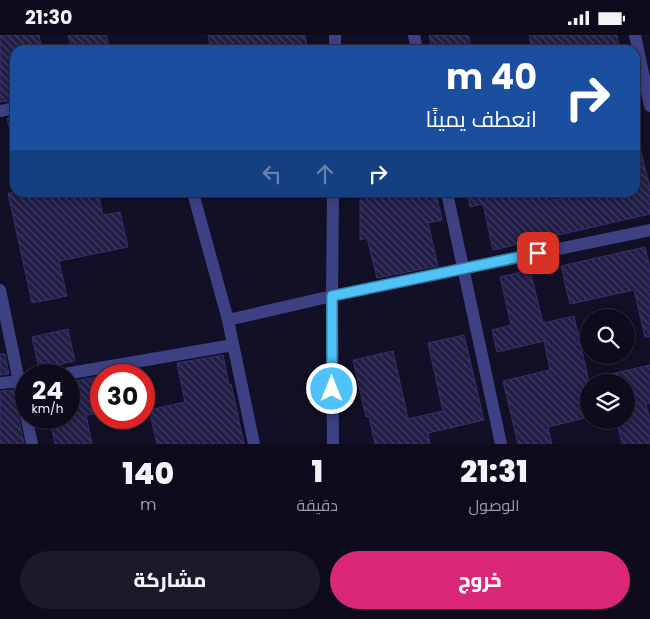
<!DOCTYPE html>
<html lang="ar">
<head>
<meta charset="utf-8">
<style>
  :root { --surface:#0e0c1c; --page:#1c1a29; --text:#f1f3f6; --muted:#9b9ba3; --line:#2e2c3b; --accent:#db2777 }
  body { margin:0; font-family:Poppins,Cairo,sans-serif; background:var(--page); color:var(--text); direction:rtl; height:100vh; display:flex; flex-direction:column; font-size:19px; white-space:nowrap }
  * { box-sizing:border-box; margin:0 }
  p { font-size:16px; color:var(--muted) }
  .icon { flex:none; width:28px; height:28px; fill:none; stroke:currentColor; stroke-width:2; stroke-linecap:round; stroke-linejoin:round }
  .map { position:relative; height:409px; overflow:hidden; direction:ltr }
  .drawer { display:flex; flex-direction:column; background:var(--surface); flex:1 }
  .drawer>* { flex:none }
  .banner { position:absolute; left:10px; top:10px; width:630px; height:152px; border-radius:15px; box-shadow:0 2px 8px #0003,0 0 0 1px var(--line); direction:rtl; background:#1a4fa0; color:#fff; overflow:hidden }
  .controls { position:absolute; left:580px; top:274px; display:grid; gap:10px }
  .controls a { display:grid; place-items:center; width:55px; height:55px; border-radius:50%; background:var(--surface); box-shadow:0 2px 8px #0003,0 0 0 1px var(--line); font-size:25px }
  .speed { position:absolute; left:15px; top:329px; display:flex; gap:10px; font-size:25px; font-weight:700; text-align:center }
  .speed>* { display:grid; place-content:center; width:65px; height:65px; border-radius:50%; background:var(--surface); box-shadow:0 2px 8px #0003,0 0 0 1px var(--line); line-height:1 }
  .speed small { font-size:12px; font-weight:400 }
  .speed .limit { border:8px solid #d22; background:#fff; color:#111 }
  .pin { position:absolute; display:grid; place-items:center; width:42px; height:42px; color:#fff; margin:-21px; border-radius:10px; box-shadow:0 2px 8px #0006 }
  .me { position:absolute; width:55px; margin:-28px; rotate:0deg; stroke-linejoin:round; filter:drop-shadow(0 0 4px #0008) }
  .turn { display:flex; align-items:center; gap:18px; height:105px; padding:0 20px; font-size:22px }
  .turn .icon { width:65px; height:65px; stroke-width:2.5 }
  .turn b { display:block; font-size:35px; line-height:42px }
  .lanes { display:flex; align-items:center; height:48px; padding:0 20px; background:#0003; justify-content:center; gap:25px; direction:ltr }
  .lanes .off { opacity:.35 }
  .eta { display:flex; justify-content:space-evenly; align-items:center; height:85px; text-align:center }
  .eta b { font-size:30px; font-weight:800; line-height:35px }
  .button { display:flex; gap:10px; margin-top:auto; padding:10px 20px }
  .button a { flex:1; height:58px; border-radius:30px; background:var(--accent); color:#fff; font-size:20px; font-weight:800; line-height:58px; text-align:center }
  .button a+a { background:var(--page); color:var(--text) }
  .status { display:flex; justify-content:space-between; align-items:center; height:35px; padding:0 25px; background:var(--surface); direction:ltr }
  .status svg { height:14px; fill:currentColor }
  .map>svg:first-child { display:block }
  .building { fill:url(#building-back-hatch); stroke:#362f71 }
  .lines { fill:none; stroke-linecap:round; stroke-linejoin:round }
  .minor { stroke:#3d4183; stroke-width:12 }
  .route-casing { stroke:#337fa1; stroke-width:12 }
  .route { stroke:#4fc3f7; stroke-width:9 }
</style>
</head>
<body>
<div class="status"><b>21:30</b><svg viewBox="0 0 49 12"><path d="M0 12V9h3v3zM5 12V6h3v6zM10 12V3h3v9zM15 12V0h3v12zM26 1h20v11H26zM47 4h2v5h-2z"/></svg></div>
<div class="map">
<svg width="650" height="409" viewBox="0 0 650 409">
  <defs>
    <pattern id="building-back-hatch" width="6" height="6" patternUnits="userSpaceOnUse" patternTransform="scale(1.25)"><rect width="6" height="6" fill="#211d46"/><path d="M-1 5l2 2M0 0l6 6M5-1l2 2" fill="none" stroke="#403d62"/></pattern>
  </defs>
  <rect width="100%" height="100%" fill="#121026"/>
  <!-- building -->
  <g class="building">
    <polygon points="0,0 39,0 42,15 15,15 15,65 4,67 4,66 0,67"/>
    <polygon points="68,0 106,0 110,15 72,15"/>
    <polygon points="208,0 305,0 308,15 260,15 259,12 244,15 211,15"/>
    <polygon points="429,0 468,0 472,15 432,15"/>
    <polygon points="529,0 617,0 620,15 532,15"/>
    <polygon points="15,81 15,95 10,95 7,83"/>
    <polygon points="635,112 640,112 650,153 650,179 493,215 483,169 470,172 467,158 551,158 553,165 588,158 635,158"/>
    <polygon points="8,158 98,158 103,180 120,177 128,212 59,226 67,261 32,268"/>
    <polygon points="360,158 436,158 442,185 428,188 438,231 377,243 367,203 360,205"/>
    <polygon points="645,212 650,235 650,302 645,302 634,255 570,269 561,231"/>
    <polygon points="530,235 543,288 574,281 589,347 589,382 548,392 552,409 518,409 503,346 550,335 544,306 497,317 492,295 511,290 500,242"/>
    <polygon points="68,294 75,326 39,334 32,302"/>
    <polygon points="464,300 484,385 428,398 430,409 375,409 369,381 366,382 353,325 393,316 408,384 443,376 428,308"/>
    <polygon points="0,319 5,319 9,339 0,340"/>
    <polygon points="223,320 229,350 231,349 244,409 157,409 149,375 185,367 177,328"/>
    <polygon points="650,330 650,368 646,369 650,386 650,409 622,409 617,387 626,385 626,348 594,348 594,343"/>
    <polygon points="101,341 101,378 86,380 92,409 55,409 49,382 69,382 69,347"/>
    <polygon points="13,355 24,409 0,409 0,356"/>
  </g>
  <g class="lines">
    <!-- minor -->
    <g class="minor">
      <polyline points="414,0 417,15"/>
      <polyline points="635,0 650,71"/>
      <polyline points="335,15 335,0"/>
      <polyline points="0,76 15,73"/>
      <polyline points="193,158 228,285 254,409"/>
      <polyline points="447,158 501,409"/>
      <polyline points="0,255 32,409"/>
      <polyline points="228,285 332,261 650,195"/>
      <polyline points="59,340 233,310"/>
      <polyline points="0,348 25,346"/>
      <polyline points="333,409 332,261 333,158"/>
    </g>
  </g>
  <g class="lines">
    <defs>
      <polyline id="route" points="332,354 332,261 538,218"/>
    </defs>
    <!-- route casing -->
    <use href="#route" class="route-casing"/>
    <!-- route -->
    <use href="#route" class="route"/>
  </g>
</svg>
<div class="controls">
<a><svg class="icon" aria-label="search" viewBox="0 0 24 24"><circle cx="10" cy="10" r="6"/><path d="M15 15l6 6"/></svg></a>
<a><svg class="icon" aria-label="layers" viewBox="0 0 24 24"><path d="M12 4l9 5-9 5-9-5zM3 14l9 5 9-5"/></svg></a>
</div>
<div class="speed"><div>24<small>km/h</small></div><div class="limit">30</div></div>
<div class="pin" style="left:538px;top:218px;background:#d93025"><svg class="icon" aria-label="arrive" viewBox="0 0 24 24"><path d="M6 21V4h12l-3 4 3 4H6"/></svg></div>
<svg class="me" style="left:332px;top:354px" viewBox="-20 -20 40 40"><circle r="17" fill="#4fc3f7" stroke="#fff" stroke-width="3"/><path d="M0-11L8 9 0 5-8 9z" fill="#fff"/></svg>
<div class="banner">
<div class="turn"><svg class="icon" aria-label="right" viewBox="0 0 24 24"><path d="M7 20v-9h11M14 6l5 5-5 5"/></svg><div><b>40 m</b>انعطف يمينًا</div></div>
<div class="lanes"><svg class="icon off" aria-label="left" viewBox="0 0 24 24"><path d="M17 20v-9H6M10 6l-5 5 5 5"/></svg><svg class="icon off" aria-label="ahead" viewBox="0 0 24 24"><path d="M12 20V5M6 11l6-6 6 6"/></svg><svg class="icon" aria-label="right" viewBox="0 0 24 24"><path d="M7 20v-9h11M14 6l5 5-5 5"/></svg></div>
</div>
</div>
<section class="drawer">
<div class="eta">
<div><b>21:31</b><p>الوصول</p></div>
<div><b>1</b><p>دقيقة</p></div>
<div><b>140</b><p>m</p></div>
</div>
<div class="button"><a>خروج</a><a>مشاركة</a></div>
</section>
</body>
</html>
